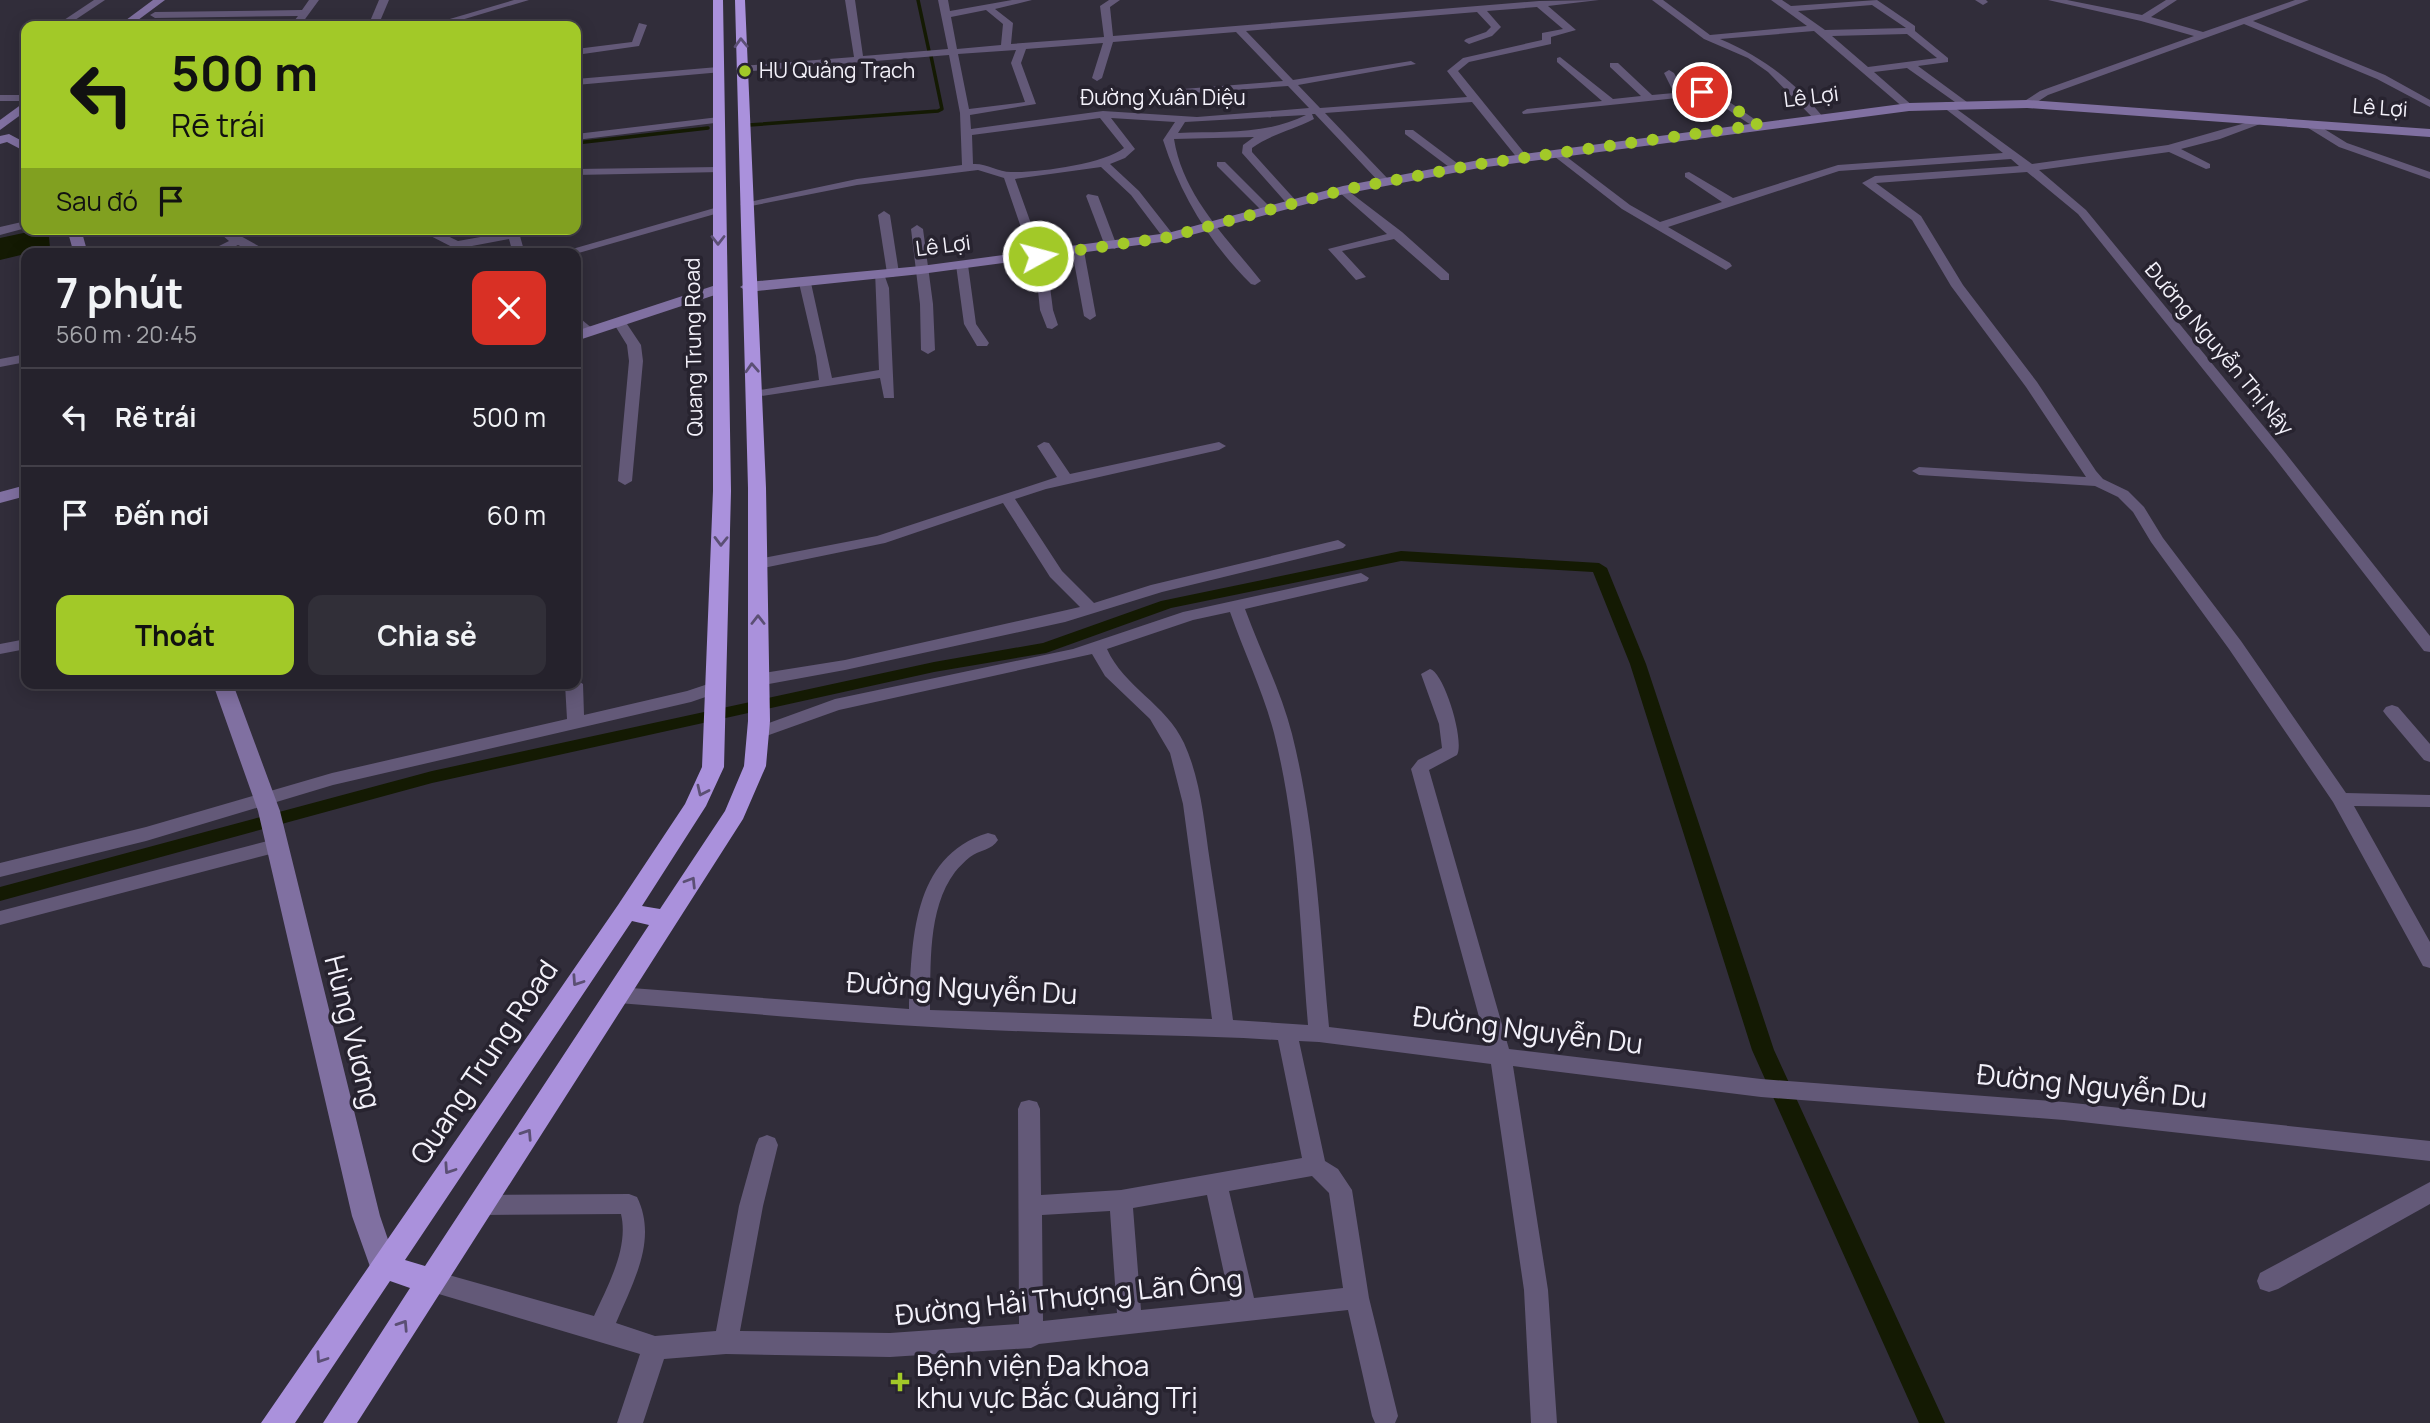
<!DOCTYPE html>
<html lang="vi">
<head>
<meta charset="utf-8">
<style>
  :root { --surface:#25222c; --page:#312f38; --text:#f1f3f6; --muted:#a3a4a9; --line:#423f48; --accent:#a2c928 }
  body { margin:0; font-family:Manrope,sans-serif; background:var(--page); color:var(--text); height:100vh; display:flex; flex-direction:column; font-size:26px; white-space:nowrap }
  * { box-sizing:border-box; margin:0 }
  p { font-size:23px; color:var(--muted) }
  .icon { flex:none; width:38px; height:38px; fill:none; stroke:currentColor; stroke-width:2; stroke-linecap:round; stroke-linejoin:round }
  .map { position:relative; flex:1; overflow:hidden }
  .panel { position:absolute; left:21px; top:248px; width:560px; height:441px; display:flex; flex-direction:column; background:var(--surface); border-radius:14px; box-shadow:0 4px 18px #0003,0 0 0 2px var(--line) }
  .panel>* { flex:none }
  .banner { position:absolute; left:21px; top:21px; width:560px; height:214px; border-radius:14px; box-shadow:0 4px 18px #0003,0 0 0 2px var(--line); background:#a2c928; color:#111; overflow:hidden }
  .pin { position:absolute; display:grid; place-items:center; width:60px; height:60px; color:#fff; margin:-30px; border:4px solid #fff; border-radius:50%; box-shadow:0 2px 7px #0007 }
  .me { position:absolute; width:77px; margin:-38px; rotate:83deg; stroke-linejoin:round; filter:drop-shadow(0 0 5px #0008) }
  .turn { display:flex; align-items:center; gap:24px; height:147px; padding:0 35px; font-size:32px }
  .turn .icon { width:91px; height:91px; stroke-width:2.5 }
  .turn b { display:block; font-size:49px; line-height:60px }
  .then { display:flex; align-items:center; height:66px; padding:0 35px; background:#0003; gap:14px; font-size:26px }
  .round { display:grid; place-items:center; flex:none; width:74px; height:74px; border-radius:14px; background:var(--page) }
  .headline { display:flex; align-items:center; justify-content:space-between; height:119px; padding:0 35px }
  h1 { font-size:42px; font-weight:700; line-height:52px }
  .cta { display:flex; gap:14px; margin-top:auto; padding:14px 35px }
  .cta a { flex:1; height:80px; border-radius:14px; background:var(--accent); color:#111; font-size:28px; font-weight:700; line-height:80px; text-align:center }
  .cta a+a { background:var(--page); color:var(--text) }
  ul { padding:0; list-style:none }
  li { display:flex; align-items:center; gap:21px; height:98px; padding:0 35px; border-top:2px solid var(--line) }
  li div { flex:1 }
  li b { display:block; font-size:26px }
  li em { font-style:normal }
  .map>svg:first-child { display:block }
  .water { fill:#141a03 }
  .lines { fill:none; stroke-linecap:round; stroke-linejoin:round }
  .stream { stroke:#141a03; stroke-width:3.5 }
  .canal { fill:#141a03; fill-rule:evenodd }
  .street { fill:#635978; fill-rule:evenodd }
  .secondary { fill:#8070a1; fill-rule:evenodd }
  .highway { fill:#aa91dc; fill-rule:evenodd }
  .oneway { stroke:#5b4f74 }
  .route { stroke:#a2c928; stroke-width:12; stroke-dasharray:0 21.6 }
  .poi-dot { fill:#a2c928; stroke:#27232f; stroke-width:2.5 }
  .labels { text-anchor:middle; stroke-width:7; stroke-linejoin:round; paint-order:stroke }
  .far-poi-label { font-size:21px; fill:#f3f1fa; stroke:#27232f; text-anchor:start }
  .far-street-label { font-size:21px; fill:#f3f1fa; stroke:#27232f }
  .near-street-label { font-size:28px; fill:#f3f1fa; stroke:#27232f }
  .near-poi-label { font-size:28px; fill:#f3f1fa; stroke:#27232f; text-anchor:start }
</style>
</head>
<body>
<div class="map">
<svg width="2430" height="1423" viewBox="0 0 2430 1423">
  <rect width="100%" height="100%" fill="#312d3a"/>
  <!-- water -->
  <polygon class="water" points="42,229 58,229 59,233 49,237 50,248 0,260 0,238"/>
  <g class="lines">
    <!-- stream -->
    <g class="stream">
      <polyline points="918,0 929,51"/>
      <polyline points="749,125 938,111 942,109 931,56"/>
      <polyline points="576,143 708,128"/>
    </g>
    <!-- canal -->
    <polygon class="canal" points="1401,551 1599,563 1607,568 1646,664 1774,1050 1945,1423 1919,1423 1752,1050 1630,664 1593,572 1401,561 1171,608 1046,653 934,672 432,783 0,901 0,887 432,771 934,662 1043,643 1161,601"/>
    <!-- street -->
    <g class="street">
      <polygon points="94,0 105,0 66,26 55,26"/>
      <polygon points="309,0 319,0 300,26 290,26 298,16 155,18 150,15 155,12 302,10"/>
      <polygon points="379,0 389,0 378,26 368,26"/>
      <polygon points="514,0 529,0 441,26 426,26"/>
      <path d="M845 0H855L863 56 948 49 938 0H948L950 11 1012 0H1032L995 9 1013 23 1011 44 1104 37 1100 6 1109 0H1120L1110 7 1113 36 1539 1 1599 0 1548 6 1576 30 1551 37V44L1469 62 1458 71 1526 155V159H1518L1472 102 1325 113 1389 180V184H1381L1315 114H1312L1314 119C1293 130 1271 134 1252 148V152L1299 204 1293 207 1289 206 1242 153 1243 145 1254 137 1174 139C1183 196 1227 238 1261 281L1255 285 1251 284C1209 242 1181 196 1163 140L1175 122 1111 118 1135 149 1125 158 1110 164 1139 191 1175 237 1165 240 1131 195 1101 167 1015 179 1048 271 1053 310 1058 325 1052 329 1047 328 1040 310 1036 271 1004 178 978 170 857 185 746 207 740 204 857 179 962 165 960 113 949 55 741 72 736 69 741 66 854 57ZM1537 7 1563 29 1542 33V40L1463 58 1447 71 1467 97 1320 108 1298 85 1416 64 1411 61 1293 80 1246 31 1477 12 1491 27 1486 32 1466 39 1464 41 1469 44 1492 36 1501 27 1487 11ZM986 10 1003 24 1001 45 957 49 951 17ZM1236 32 1283 81 1183 89 1179 90V94L1288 86 1309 108 1197 117 1103 111 971 129 970 115 1036 104 1021 63 1026 49 1103 43 1092 78 1097 81 1102 78 1113 42ZM1016 50 1011 63 1025 102 969 109 958 54ZM1306 115C1266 135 1222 131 1178 133L1185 122ZM1100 118 1124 148C1104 164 1037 173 1011 172 998 172 986 163 973 164L972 135Z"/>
      <path d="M1652 0H1663L1710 35 1807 26 1771 0H1782L1791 6 1877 0 1915 26V31L1948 58V62L1918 66 1971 105 1962 107 1907 68 1874 72 1914 107 1905 109 1814 31 1720 39C1764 58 1793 80 1823 117L1814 119 1768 72 1748 58 1704 39ZM1872 5 1906 28 1825 30 1798 11ZM1907 34 1937 58 1868 67 1832 36Z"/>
      <polygon points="1975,0 1986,0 1988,2 1983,5"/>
      <polygon points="2048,0 2067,0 2142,15 2166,0 2177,0 2151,17 2203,32 2295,0 2309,0 2253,21 2385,75 2430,100 2430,107 2377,79 2244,24 2048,95 2031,106 2023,106 2023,102 2040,91 2194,36 2141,21"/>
      <polygon points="639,23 647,25 639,46 576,55 576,49 632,42"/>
      <polygon points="1560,57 1613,99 1641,96 1610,67 1610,63 1618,63 1652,95 1674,93 1664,73 1669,70 1674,73 1684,92 1712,90 1763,125 1754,127 1706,95 1523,114 1522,112 1527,109 1602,101 1557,62 1557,58"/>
      <polygon points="718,67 722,68 722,72 576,85 576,79"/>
      <rect x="0" y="95" width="26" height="6"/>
      <polygon points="1947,102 2032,164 2168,145 2263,118 2268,121 2220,139 2181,149 2210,164 2210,168 2206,169 2169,152 2039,170 2086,210 2283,450 2430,636 2430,652 2424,651 2273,456 2078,214 2027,172 1876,183 1921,216 1963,285 2037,382 2096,471 2103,479 2128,491 2144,507 2163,538 2241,641 2346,793 2430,795 2430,807 2354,806 2430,942 2430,968 2423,966 2333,802 2229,649 2151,542 2133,512 2118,497 2095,486 1919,475 1912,471 1919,467 2086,477 2026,387 1951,286 1912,220 1862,183 1875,176 2019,166 2011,159 1839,171 1668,227 1730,263 1732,266 1726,270 1622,209 1550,153 1559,151 1630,205 1660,222 1722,202 1685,177 1685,173 1689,172 1733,198 1838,165 2003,153 1943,107 1943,103"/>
      <polygon points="719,117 724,120 723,122 576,140 576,134"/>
      <polygon points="2305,122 2313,122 2347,143 2430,172 2430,179 2339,147 2305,126"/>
      <polygon points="1405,130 1413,130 1461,166 1461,170 1453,170 1405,134"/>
      <polygon points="1217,162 1225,162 1272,209 1272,213 1264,213 1217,166"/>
      <polygon points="718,167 722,168 722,172 576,175 576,169"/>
      <polygon points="1343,187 1402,232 1449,274 1449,280 1441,280 1394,239 1342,251 1366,277 1356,280 1328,249 1387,234 1339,192 1339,188"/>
      <polygon points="1088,194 1098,196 1117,246 1115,249 1105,246 1086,196"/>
      <polygon points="718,207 724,210 722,212 575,254 555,254"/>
      <polygon points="884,211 890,215 899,273 893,277 887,273 878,215"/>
      <polygon points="26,221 26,228 0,235 0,227"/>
      <polygon points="917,225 923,229 933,304 935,350 928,354 921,350 920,304 911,229"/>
      <polygon points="75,229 96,229 71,236 71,230"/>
      <polygon points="215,229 228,229 273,254 257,254 238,245 220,254 203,254 229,241"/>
      <polygon points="417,229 433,229 458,241 526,229 520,236 525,254 513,254 509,239 456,249"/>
      <polygon points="1078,247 1084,251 1096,316 1090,320 1084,316 1072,251"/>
      <polygon points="962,261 968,265 976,324 989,343 987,346 977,346 964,324 956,265"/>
      <polygon points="875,271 883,271 889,288 894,398 884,398 880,378 748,398 748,392 819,380 816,356 799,283 805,279 811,283 832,378 879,370"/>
      <polygon points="576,315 593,329 593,335 583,335 576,326"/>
      <polygon points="620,320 625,321 641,345 643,361 632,481 625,485 618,481 629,361 627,345 614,324"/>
      <polygon points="26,354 26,362 0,367 0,359"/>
      <polygon points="1044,442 1049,443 1070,474 1219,442 1226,446 1219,450 1046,489 1015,499 1062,571 1094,603 1151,585 1338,540 1346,545 1343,548 1162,592 1065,622 845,670 758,686 752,684 749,680 758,674 845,660 1080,607 1050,577 1003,503 885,543 758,569 750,564 758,559 877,536 1057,477 1037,446"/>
      <path d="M1361 573 1369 578 1367 581 1245 609C1260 650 1281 691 1292 734 1316 830 1320 929 1329 1027L1487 1046 1411 769 1418 760 1442 748 1439 724 1421 674 1430 669C1444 672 1465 741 1457 755L1429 770 1509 1049 1761 1079 2064 1102 2430 1141V1161L2064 1120 1761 1097 1513 1066 1548 1290 1557 1423H1531L1524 1290 1491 1064 1319 1042 1299 1041 1325 1161 1338 1169 1352 1190 1369 1298 1398 1416 1395 1423H1375L1372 1416 1348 1310 1039 1344 1031 1348 890 1357 726 1354 664 1359 643 1423H617L640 1354 422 1289 419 1281 422 1273 431 1270 594 1316C608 1285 629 1248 621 1214L481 1215 473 1212 469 1205 473 1198 481 1195 629 1194 637 1197C658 1240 633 1282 616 1323L655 1336 716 1331 739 1206 756 1145 759 1138 767 1135 775 1138 778 1145 763 1206 740 1331 890 1333 1019 1324 1018 1109 1021 1102 1029 1100 1037 1102 1040 1109 1041 1195 1121 1190 1302 1158 1278 1040C1200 1035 1122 1035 1043 1032 901 1028 760 1014 618 1003L611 1001 608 995 611 989 618 987 909 1009C912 943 911 856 988 833L995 835 998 840C992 850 979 850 970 857 965 861 959 867 955 872 927 909 931 967 930 1010L1212 1019 1183 804 1170 753 1150 719 1105 676 1092 654 839 710 758 739 749 733 752 729 835 699 1073 649 1183 612ZM1230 612C1244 652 1263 691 1274 733 1298 828 1300 927 1308 1025L1233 1020C1226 967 1218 915 1210 862 1204 822 1201 780 1184 743 1166 704 1124 687 1107 649L1193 620ZM1312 1176 1329 1193 1343 1288 1254 1298 1229 1191ZM1207 1195 1230 1301 1141 1310 1133 1208ZM1110 1211 1117 1313 1043 1321 1042 1215Z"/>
      <polygon points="26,639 26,649 0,654 0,644"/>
      <polygon points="576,679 583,684 584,715 687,691 717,681 726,687 723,691 691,702 333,785 146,841 0,877 0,863 146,827 332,773 567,719 565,684 576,684"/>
      <polygon points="2392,705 2398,707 2430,744 2430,762 2424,760 2386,715 2383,711 2386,707"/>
      <polygon points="275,839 282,841 285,846 282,851 0,925 0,911"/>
      <polygon points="2430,1182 2430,1204 2278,1289 2269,1292 2260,1289 2257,1281 2260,1273"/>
    </g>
    <!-- secondary -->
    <g class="secondary">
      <polygon points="153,0 165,0 130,26 118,26"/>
      <polygon points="2027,100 2430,129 2430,137 2027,108 1909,111 1479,168 1344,194 1169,241 921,274 748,292 740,287 748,282 921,266 1168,233 1343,186 1479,160 1909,103"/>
      <polygon points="26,101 26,111 0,130 0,120"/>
      <polygon points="9,134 26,143 26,152 7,142 0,144 0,136"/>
      <polygon points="67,229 81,229 88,254 74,254"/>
      <polygon points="719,284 727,289 724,292 576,341 576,331"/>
      <polygon points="26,485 26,496 0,503 0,492"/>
      <polygon points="213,684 233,684 280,811 380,1216 397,1266 393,1275 383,1279 373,1275 352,1216 258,811"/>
    </g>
    <!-- highway -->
    <path class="highway" d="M713 0H723L731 491 724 767 706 806 642 906 660 909 725 811 744 766 748 721V488L735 0H745L766 488 770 721 766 766 743 819 357 1423H323L410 1288 390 1281 295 1423H261L618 905 685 804 702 767 713 491ZM632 921 649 925 425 1266 405 1260Z"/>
  </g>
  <!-- one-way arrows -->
  <defs><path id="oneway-chevron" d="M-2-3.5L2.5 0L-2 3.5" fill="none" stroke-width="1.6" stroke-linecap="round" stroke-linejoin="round" transform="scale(1.75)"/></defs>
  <g class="oneway">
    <use href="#oneway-chevron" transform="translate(741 43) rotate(-92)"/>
    <use href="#oneway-chevron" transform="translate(718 240) rotate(90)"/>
    <use href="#oneway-chevron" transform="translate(752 368) rotate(-93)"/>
    <use href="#oneway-chevron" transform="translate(721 541) rotate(91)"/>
    <use href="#oneway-chevron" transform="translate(758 620) rotate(-90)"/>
    <use href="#oneway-chevron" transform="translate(702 791) rotate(115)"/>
    <use href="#oneway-chevron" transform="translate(691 882) rotate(-58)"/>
    <use href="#oneway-chevron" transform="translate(577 981) rotate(124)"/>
    <use href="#oneway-chevron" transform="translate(527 1134) rotate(-57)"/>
    <use href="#oneway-chevron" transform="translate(449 1169) rotate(124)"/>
    <use href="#oneway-chevron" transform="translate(403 1325) rotate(-57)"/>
    <use href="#oneway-chevron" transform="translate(321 1358) rotate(124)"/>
  </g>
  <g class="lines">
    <!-- route -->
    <polyline class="route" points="1038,256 1169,237 1343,190 1479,164 1758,125 1713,93 1702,92"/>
  </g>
  <!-- markers -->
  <g class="poi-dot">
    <circle cx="745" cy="71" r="7"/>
    <path d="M896.5 1371.5h7v7h7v7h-7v7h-7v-7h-7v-7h7z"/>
  </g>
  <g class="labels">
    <!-- far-poi labels -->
    <g class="far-poi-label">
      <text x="759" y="78">HU Quảng Trạch</text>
    </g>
    <!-- far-street labels -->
    <g class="far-street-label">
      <text transform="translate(1811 97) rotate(-7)" y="7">Lê Lợi</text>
      <text x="1163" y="105">Đường Xuân Diệu</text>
      <text transform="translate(2380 108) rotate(4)" y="7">Lê Lợi</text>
      <text transform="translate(943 246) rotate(-7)" y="7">Lê Lợi</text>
      <text transform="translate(694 347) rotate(-91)" y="7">Quang Trung Road</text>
      <text transform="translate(2219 349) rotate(50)" y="7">Đường Nguyễn Thị Nậy</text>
    </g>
    <!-- near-street labels -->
    <g class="near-street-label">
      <text transform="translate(962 988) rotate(3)" y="10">Đường Nguyễn Du</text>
      <text transform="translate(1528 1030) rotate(7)" y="10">Đường Nguyễn Du</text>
      <text transform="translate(353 1032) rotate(76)" y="10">Hùng Vương</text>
      <text transform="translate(484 1062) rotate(-56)" y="10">Quang Trung Road</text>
      <text transform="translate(2092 1086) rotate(6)" y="10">Đường Nguyễn Du</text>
      <text transform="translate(1069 1297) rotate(-6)" y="10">Đường Hải Thượng Lãn Ông</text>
    </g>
    <!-- near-poi labels -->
    <g class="near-poi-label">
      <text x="916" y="1376">Bệnh viện Đa khoa<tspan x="916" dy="32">khu vực Bắc Quảng Trị</tspan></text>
    </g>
  </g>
</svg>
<div class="pin" style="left:1702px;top:92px;background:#d93025"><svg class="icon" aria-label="arrive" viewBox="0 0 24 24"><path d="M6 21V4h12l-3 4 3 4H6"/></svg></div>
<svg class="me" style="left:1038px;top:256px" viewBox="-20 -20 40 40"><circle r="17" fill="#a2c928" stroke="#fff" stroke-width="3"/><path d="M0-11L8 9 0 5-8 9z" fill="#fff"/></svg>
<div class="banner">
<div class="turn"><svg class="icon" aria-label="left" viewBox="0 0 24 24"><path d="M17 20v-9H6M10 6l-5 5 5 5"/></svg><div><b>500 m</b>Rẽ trái</div></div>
<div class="then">Sau đó<svg class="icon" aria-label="arrive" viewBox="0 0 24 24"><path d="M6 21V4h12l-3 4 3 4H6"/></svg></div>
</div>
<section class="panel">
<div class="headline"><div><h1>7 phút</h1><p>560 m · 20:45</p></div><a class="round" style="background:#d93025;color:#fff"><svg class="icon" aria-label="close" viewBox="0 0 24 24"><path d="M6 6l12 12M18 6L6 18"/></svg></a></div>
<ul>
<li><svg class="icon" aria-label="left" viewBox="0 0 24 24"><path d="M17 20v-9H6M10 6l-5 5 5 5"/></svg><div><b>Rẽ trái</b></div><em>500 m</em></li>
<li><svg class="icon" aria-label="arrive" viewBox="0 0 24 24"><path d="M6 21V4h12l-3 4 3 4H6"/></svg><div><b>Đến nơi</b></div><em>60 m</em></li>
</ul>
<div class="cta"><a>Thoát</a><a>Chia sẻ</a></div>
</section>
</div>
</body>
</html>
